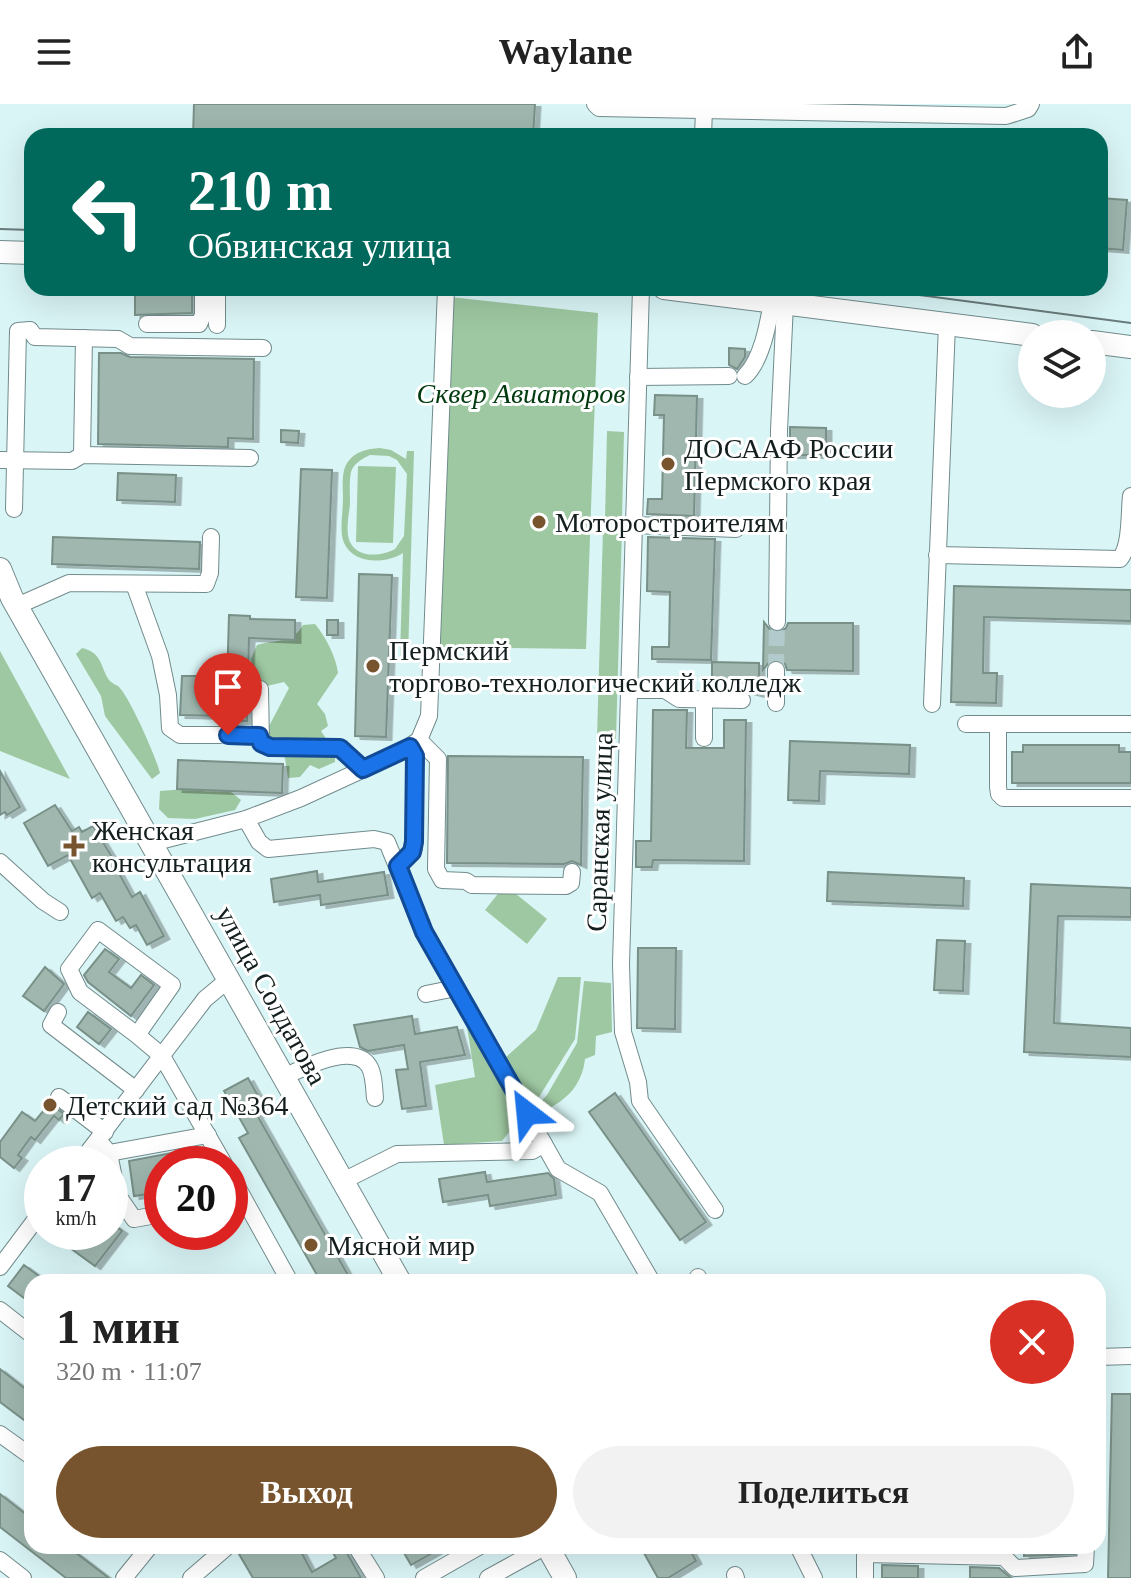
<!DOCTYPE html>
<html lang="ru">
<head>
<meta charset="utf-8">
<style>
  :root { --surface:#fff; --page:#f2f2f2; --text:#222; --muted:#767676; --accent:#77542d }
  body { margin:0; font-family:Georgia,serif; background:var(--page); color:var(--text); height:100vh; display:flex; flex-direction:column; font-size:30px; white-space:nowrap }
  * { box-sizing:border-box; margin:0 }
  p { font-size:26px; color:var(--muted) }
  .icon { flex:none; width:44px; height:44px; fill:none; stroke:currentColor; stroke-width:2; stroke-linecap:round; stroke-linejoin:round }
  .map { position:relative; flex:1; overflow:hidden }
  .details { position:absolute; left:24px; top:1170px; width:1082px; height:280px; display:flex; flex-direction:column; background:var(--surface); border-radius:24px; box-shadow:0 8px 32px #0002 }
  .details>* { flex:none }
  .hud { position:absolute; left:24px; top:24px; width:1084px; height:168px; border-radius:24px; box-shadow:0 8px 32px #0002; background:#00695c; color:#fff; overflow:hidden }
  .tools { position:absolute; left:1018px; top:216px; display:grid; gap:16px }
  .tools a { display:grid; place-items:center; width:88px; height:88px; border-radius:50%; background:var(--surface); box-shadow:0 8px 32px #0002; font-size:40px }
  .speed { position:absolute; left:24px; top:1042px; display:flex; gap:16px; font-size:40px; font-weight:700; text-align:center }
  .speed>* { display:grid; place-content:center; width:104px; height:104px; border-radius:50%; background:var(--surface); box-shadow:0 8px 32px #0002; line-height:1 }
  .speed small { font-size:20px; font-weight:400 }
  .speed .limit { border:12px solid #d22; background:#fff; color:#111 }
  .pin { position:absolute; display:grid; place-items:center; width:68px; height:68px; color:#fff; margin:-82px -34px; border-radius:50% 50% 50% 0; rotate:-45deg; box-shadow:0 0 8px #0007 }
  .pin .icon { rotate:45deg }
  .me { position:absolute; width:88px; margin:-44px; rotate:331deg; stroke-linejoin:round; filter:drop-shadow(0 0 6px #0008) }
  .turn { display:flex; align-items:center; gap:28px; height:168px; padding:0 32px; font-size:36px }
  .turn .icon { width:104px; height:104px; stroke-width:2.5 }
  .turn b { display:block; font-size:56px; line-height:68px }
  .round { display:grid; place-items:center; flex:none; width:84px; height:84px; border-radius:42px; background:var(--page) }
  .overview { display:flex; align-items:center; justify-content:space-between; height:136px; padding:0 32px }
  h1 { font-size:48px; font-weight:700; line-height:60px }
  .primary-button { display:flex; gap:16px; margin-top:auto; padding:16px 32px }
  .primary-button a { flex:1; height:92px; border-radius:48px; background:var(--accent); color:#fff; font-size:32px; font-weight:700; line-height:92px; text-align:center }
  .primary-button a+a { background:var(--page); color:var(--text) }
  header { display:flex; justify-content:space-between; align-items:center; height:104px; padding:0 32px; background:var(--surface); font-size:36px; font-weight:700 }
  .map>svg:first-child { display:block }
  .green { fill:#9ec8a1; fill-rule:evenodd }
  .building { fill:#9fb7af; stroke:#799088; stroke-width:2; filter:url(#shadow) }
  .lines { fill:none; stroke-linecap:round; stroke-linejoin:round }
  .minor-tunnel { stroke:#b2cacb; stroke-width:16; stroke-dasharray:16 8; stroke-linecap:butt }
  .minor-casing { stroke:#728b8c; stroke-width:18 }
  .major-casing { stroke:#728b8c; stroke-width:24 }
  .minor { stroke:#fff; stroke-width:16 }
  .major { stroke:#fff; stroke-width:22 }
  .tram { stroke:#697b7b; stroke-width:2 }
  .route-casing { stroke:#114b97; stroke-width:20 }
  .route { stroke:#1a73e8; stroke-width:14 }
  .poi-dot { fill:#77542d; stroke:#fff; stroke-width:3 }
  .labels { text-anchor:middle; stroke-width:6; stroke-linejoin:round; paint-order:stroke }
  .park-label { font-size:28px; font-style:italic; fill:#023a0f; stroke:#fff }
  .poi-label { font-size:28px; fill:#141e1e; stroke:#fff; text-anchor:start }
  .street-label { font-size:28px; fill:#141e1e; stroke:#fff }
</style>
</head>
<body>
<header><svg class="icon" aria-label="menu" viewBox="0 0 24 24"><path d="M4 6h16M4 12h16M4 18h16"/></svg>Waylane<svg class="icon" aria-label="share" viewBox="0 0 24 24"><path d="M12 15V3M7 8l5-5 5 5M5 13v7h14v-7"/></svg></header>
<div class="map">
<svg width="1131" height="1474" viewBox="0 0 1131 1474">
  <defs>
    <filter id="shadow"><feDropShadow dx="5.5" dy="3" stdDeviation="0" flood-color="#0004"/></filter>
  </defs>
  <rect width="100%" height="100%" fill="#daf5f6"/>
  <!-- green -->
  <g class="green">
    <polygon points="450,193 598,209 586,545 438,543"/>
    <polygon points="607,327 624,328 622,415 605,415"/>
    <path d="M380 344 391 346 406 355 407 347H414L408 552H400L403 449C386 460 354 461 344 439 339 427 343 409 343 395 343 384 341 369 347 359 355 347 367 345 380 344ZM370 351 389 352 397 356 407 370 404 432 395 445C382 452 358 455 350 438 345 428 349 410 350 400 350 390 349 377 351 368 354 359 362 355 370 351Z"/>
    <polygon points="358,362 396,363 393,439 356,438"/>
    <polygon points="603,425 622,425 616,635 597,634"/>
    <path d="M315 520C326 533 336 553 338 569L317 600 325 610 328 622 321 627 335 648V658L319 665 310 661 300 673 288 674 285 654 270 636 268 624 289 584 284 578 267 582 257 579 251 555 257 541C277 535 292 540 303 521Z"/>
    <path d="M82 544C103 549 100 563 109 576 111 579 117 581 119 583 130 594 156 653 160 669L152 675 105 612 101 592 76 550Z"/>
    <polygon points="0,547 70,675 0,647"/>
    <polygon points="199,684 230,687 241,696 235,706 195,715 168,714 159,705 160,687"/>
    <polygon points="505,781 547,815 527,840 485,806"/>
    <polygon points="558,873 581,873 575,935 539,993 527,998 505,954 536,926"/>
    <path d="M584 877 611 879 612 928 596 932 595 951 585 955C582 981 567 996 544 1007L537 1002 547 991 577 939Z"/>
    <polygon points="478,920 526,1007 502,1037 444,1041 435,981 475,973 467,923"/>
  </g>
  <!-- building -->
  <g class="building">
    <polygon points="194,0 535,0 533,32 193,32"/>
    <polygon points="1100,94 1127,96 1123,146 1100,144"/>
    <polygon points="135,184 192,184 192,209 135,211"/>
    <polygon points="729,244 745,245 745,253 737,265 729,261"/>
    <polygon points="99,249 121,249 130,253 254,255 253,335 228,334 228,343 98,340"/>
    <polygon points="655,291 697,292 694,412 647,410 648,395 662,395 664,311 654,311"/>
    <polygon points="790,323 826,324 826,351 790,351"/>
    <polygon points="281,326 299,327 298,339 281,338"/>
    <polygon points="301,365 332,366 327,494 296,493"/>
    <polygon points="118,369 176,371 175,398 117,396"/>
    <polygon points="53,433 200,438 199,465 52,460"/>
    <polygon points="648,433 715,435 711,556 652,555 652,543 669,543 670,488 647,487"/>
    <polygon points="359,470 392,471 386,633 355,632"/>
    <polygon points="954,482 1131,486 1131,517 984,513 983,569 997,569 996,599 951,598"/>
    <polygon points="229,511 250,512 250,515 295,516 295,536 249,534 247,617 226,617 226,612 180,611 182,572 201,572 201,578 227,579"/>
    <rect x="327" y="516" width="11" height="15"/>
    <polygon points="764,518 771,527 778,529 786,524 788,519 853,519 853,567 787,566 785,560 777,555 770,557 763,566"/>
    <polygon points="712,558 759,559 759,590 740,585 740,578 712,574"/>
    <polygon points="653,606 687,606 686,644 724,644 724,616 746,616 744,757 653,756 652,763 636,763 636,737 651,737"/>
    <polygon points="790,637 910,641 909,670 820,667 819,697 788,696"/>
    <polygon points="1023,641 1119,641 1119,648 1131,648 1131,679 1012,679 1012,648 1023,648"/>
    <polygon points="448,652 583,653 581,761 572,757 564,760 447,759"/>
    <polygon points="178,656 283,660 282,689 177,685"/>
    <polygon points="0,667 20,703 7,711 5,708 0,711"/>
    <polygon points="55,701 72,727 79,723 82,728 93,722 117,761 115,762 132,793 140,788 164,832 147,841 136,821 130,824 123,813 116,817 100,789 92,794 68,751 48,762 24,719"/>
    <polygon points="317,767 318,778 384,768 388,791 321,801 320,791 274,798 271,775"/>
    <polygon points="828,768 964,774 963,802 827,797"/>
    <polygon points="1031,780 1131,784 1131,813 1058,812 1054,919 1131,924 1131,953 1024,948"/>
    <polygon points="937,836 965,837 963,887 934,886"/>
    <polygon points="638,844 676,844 675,925 637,924"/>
    <polygon points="105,845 119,855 109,868 131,884 141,871 154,881 131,912 88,878 84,871"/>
    <polygon points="45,863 64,880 44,907 23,892"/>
    <polygon points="88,908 111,925 99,940 77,923"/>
    <polygon points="412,912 415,930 457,923 465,951 420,958 426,1002 402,1005 396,966 408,965 404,941 368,947 360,943 354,921"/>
    <polygon points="248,974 266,1006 257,1011 352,1178 321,1178 239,1034 248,1029 224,987"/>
    <polygon points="615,989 706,1118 680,1136 589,1008"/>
    <polygon points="50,999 64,1010 59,1016 54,1012 35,1036 31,1033 18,1051 22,1054 14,1064 0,1053 0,1038 22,1008 35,1017"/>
    <polygon points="193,1045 196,1060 162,1060 162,1088 134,1092 129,1057"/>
    <polygon points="485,1068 487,1078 548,1069 554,1075 556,1091 490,1102 488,1091 443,1098 439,1075"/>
    <polygon points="110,1118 122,1127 95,1162 66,1141 76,1128 110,1128"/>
    <polygon points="24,1161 47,1178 32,1178 32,1200 8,1182"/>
    <polygon points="0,1265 32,1290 32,1322 0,1298"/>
    <polygon points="1112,1290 1131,1290 1131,1474 1108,1474"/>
    <polygon points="0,1390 32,1415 32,1442 67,1442 109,1474 66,1474 0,1423"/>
    <polygon points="253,1442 298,1442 312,1468 336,1454 329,1442 343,1442 361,1474 253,1474 239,1450"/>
    <polygon points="400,1442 445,1442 411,1461"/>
    <polygon points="640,1442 688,1442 696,1457 668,1474 658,1474"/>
    <polygon points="1025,1442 1075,1442 1075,1450 1024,1452"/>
    <polygon points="882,1461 918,1462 918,1474 882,1474"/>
    <polygon points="970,1463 999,1464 1011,1474 970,1474"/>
  </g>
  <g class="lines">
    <!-- minor-tunnel -->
    <polyline class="minor-tunnel" points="776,566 777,518"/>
    <defs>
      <g id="minor">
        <polyline points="595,0 599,4 1006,12 1028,5 1031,0"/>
        <polyline points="703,32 704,6"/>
        <polyline points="217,184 217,221"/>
        <polyline points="641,184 621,860 623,928 638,978 640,997 715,1106"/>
        <polyline points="147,220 199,220 203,211 203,184"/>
        <path d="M745 272C762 256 768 220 772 198"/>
        <polyline points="638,273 729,272"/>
        <polyline points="82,351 84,234"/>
        <polyline points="0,356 72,357 82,351 250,354"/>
        <polyline points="14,405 18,227 30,226 35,233 118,235 130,242 263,244"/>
        <polyline points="635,421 736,425"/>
        <path d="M937 451 1120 455C1131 441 1129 410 1131 392"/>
        <polyline points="134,480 160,552 168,591 170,624 180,631 220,631"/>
        <polyline points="17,502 69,479 206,480 210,469 211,433"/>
        <polyline points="777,518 779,326 785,200"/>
        <polyline points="260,585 261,639 270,643 340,644 363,665"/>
        <polyline points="630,586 665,586 679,595 742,596"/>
        <polyline points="776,599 776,566"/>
        <polyline points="932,600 947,220"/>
        <polyline points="966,620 1131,620"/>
        <polyline points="998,620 998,683 999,690 1003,694 1131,694"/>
        <polyline points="228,631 259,632"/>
        <polyline points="704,634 704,595"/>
        <polyline points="419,636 438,655 436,765 442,776 466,777 472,781 566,782 571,779 572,768"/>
        <polyline points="246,715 259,738 268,745 374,735 387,738 424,828 456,884"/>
        <polyline points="152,739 246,715 301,694 403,647 419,636 429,612 446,184"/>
        <polyline points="0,758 43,797 60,808"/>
        <polyline points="398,762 414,744 415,652 410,643"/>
        <polyline points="426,890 456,884 558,1065 600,1089 652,1178"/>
        <polyline points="58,908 51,921 136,986"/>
        <polyline points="137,931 80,888 69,865 98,826 172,881 137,931 162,952 224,1060"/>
        <path d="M284 973C302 964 354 938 369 962 374 970 374 984 375 994"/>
        <polyline points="59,993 105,1028"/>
        <polyline points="98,1036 109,1049 208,1031"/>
        <polyline points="109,1049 117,1090 134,1115 162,1110"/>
        <polyline points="79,1060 205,895 229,875"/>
        <polyline points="230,1070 290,1178"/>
        <polyline points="343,1077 397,1050 532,1047 544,1040"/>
        <polyline points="0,1163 42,1107"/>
        <polyline points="698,1178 698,1173"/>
        <polyline points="0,1206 32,1231"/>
        <polyline points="1098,1253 1131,1252"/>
        <polyline points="0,1330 32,1353"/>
        <polyline points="356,1442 376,1474"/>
        <polyline points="798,1442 814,1474"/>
        <polyline points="0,1456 23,1474"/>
        <polyline points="735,1471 736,1474"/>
        <polyline points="124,1474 150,1442"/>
        <polyline points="191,1474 228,1442"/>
        <polyline points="424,1474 480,1442"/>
        <polyline points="488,1474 546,1442"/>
        <polyline points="865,1474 865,1450 1004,1453 1015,1464 1085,1460 1086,1442"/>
      </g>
      <g id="major">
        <polyline points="0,148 32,149"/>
        <polyline points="664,184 1032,231"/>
        <polyline points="1092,238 1131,243"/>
        <polyline points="0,465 12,494 400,1178"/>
        <polyline points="547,1442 565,1474"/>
      </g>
    </defs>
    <!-- minor casing -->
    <use href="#minor" class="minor-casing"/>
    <!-- major casing -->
    <use href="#major" class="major-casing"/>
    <!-- minor -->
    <use href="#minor" class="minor"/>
    <!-- major -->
    <use href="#major" class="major"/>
    <!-- tram -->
    <g class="tram">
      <polyline points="0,125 32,126"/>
      <polyline points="866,184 1131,219"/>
    </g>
  </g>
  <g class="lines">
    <defs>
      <polyline id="route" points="228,631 259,632 261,639 270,643 340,644 363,665 410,643 415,652 414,738 412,748 398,762 424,828 527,1009"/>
    </defs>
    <!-- route casing -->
    <use href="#route" class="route-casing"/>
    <!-- route -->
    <use href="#route" class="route"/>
  </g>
  <!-- markers -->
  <g class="poi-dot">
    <circle cx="668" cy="360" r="8"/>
    <circle cx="539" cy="418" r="8"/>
    <circle cx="373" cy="562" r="8"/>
    <path d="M70 730h8v8h8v8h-8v8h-8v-8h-8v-8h8z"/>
    <circle cx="50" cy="1001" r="8"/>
    <circle cx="311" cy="1141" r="8"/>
  </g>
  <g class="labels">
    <!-- park labels -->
    <g class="park-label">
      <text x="521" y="299">Сквер Авиаторов</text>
    </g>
    <!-- poi labels -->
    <g class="poi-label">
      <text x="684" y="354">ДОСААФ России<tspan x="684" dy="32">Пермского края</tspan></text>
      <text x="555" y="428">Моторостроителям</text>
      <text x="389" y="556">Пермский<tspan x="389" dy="32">торгово-технологический колледж</tspan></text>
      <text x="92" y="736">Женская<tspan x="92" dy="32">консультация</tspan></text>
      <text x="66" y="1011">Детский сад №364</text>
      <text x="327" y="1151">Мясной мир</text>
    </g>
    <!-- street labels -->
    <g class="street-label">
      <text transform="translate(599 728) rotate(-88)" y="10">Саранская улица</text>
      <text transform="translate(272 891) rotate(61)" y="10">улица Солдатова</text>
    </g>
  </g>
</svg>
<div class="tools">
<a><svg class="icon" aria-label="layers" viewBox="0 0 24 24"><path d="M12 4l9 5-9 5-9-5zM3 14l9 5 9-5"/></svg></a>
</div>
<div class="speed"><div>17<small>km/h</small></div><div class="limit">20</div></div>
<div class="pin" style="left:228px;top:631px;background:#d93025"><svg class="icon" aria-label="arrive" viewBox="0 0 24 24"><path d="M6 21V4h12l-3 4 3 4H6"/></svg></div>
<svg class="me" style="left:527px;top:1009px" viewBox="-20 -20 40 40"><path d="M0-17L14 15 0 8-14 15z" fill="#1a73e8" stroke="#fff" stroke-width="4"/></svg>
<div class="hud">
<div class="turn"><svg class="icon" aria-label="left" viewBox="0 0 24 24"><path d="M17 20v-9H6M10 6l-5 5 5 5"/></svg><div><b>210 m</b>Обвинская улица</div></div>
</div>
<section class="details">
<div class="overview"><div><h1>1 мин</h1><p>320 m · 11:07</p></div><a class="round" style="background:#d93025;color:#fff"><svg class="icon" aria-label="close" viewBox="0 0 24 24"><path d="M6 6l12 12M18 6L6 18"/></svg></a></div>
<div class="primary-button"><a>Выход</a><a>Поделиться</a></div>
</section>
</div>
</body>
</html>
